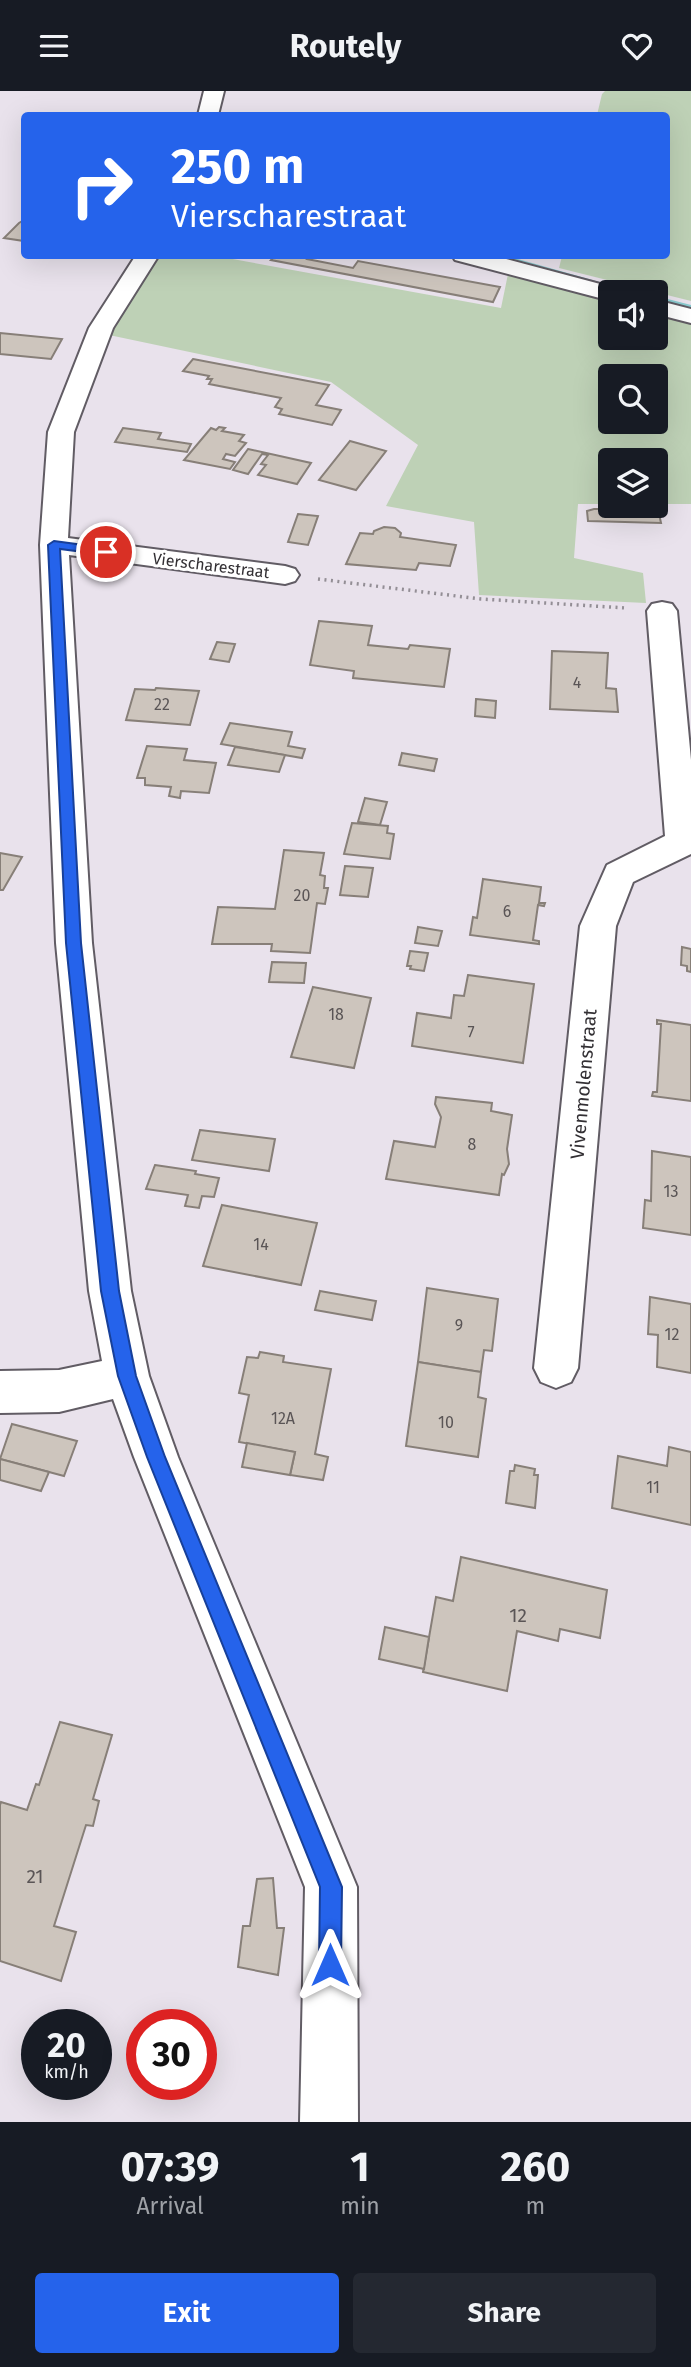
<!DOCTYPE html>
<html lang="en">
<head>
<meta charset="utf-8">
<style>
  :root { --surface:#171b24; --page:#242831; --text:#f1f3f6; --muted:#9ea1a6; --accent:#2563eb }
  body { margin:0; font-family:"Fira Sans",sans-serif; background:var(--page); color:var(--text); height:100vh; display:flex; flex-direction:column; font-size:26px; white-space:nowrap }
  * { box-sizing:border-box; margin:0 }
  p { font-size:23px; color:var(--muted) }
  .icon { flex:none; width:38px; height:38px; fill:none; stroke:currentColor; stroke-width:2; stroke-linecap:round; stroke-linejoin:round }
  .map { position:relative; height:2031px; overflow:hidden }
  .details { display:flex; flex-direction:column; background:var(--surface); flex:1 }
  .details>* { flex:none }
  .banner { position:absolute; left:21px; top:21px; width:649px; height:147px; border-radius:7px; box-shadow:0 7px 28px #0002; background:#2563eb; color:#fff; overflow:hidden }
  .buttons { position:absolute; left:598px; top:189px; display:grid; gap:14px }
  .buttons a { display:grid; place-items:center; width:70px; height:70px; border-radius:7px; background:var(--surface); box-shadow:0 7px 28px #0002; font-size:35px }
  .speed { position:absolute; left:21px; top:1918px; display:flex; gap:14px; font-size:35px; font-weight:700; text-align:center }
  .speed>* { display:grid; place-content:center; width:91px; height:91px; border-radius:50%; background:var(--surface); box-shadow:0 7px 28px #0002; line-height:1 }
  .speed small { font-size:18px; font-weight:400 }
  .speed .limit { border:10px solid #d22; background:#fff; color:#111 }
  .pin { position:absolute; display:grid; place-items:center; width:60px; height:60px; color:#fff; margin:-30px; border:4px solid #fff; border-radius:50%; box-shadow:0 2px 7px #0007 }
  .me { position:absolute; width:77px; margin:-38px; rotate:0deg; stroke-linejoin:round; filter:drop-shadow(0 0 5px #0008) }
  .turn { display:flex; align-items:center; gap:24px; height:147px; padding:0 35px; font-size:32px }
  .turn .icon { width:91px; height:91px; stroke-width:2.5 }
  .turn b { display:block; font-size:49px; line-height:60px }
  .eta { display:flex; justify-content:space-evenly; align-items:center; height:119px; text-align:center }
  .eta b { font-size:42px; font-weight:700; line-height:49px }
  .action { display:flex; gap:14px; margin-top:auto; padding:14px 35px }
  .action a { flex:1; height:80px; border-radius:7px; background:var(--accent); color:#fff; font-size:28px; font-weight:700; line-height:80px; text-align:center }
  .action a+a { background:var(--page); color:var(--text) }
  header { display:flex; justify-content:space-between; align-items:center; height:91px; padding:0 35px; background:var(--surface); font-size:32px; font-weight:700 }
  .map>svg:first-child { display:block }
  .green { fill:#bed1b6; fill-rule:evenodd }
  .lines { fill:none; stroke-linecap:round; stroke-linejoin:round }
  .stream { fill:#89cacf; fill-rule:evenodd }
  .building { fill:#cdc5bd; stroke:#877f78; stroke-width:2 }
  .minor-casing { stroke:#615c64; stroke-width:4 }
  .path { stroke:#938e95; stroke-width:3.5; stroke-dasharray:2 4.5; stroke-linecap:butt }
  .minor { fill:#fff; fill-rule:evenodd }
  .route { fill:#2563eb; stroke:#184099; stroke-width:2 }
  .labels { text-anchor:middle; stroke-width:6; stroke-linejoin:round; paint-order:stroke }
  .far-street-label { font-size:16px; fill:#333034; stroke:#fff }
  .number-label { font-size:16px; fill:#5a5556 }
  .street-label { font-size:19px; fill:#333034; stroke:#fff }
  .near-number-label { font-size:19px; fill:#5a5556 }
</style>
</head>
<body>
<header><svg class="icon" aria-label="menu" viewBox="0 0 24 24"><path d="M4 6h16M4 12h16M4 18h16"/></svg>Routely<svg class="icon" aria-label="heart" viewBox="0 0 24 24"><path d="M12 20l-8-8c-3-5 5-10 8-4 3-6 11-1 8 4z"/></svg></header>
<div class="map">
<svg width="691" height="2031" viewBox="0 0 691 2031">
  <rect width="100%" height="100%" fill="#e9e2ec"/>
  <!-- green -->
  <g class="green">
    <polygon points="605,0 691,0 691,210 559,177 562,165 667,164 667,24 597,24 602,3"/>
    <path d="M158 164 216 165 501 217 508 183 611 211V247H656V223L691 232V413H656V369H611V413H578L574 467 643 482 646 512 479 504 474 431 386 415 418 354 331 291 109 244ZM611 285H656V331H611Z"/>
  </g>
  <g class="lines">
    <!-- stream -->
    <g class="stream">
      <polygon points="489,164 504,164 635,201 622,201"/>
      <polygon points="656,205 691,214 691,220 656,211"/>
    </g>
  </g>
  <!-- building -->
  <g class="building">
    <polygon points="24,129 24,150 4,147 19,132"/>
    <polygon points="276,164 310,164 307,168 353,177 358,170 500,196 493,211 271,169"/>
    <polygon points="0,242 62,248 51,268 0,263"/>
    <polygon points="193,268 329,294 316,314 341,319 332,334 279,323 282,318 275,316 281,307 209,293 212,288 207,288 209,285 183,280"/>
    <polygon points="219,336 225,337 222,340 244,344 239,350 246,352 235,365 226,363 223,368 235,371 230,378 184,369 211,337 216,339"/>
    <polygon points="123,337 161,342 158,348 191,353 187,361 115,351"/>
    <polygon points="350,350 386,360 356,399 319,389"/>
    <polygon points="248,358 311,372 297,393 258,384 266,374 261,373 268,364 262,363 248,383 233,379"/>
    <polygon points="594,418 658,418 661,432 588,430 587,420"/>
    <polygon points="298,423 318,425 308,454 288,451"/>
    <polygon points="384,436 395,437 401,442 400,446 456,454 450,475 419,472 416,479 346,473 360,442 373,443 374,440"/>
    <polygon points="319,530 372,535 368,554 408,558 410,554 450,558 444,596 353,587 354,580 310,574"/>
    <polygon points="217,551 235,553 229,571 210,568"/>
    <polygon points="552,560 608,562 606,597 616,598 618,621 550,618"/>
    <polygon points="156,597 199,600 190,634 126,629 135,598 155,599"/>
    <polygon points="476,608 496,610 495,627 475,625"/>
    <polygon points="230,632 292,641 288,655 305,658 302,667 221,653"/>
    <polygon points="147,655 187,658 184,669 216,672 209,702 181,700 180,707 169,705 171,696 145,694 145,687 137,687"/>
    <polygon points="235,656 285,664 279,681 228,674"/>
    <polygon points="402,662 437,668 434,680 399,674"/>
    <polygon points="365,707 387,711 380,734 358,731"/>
    <polygon points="352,732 388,735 387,742 394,743 390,768 344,763"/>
    <polygon points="284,759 324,762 320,784 325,785 324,797 328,797 325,813 317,812 310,862 271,860 272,853 212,853 218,816 275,818"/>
    <polygon points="0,762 22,766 3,799 0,799"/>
    <polygon points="345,775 373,777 368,806 340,804"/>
    <polygon points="483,788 541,796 539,812 545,812 544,815 538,814 533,849 539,850 539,853 470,844 473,826 477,827"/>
    <polygon points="418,836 442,840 438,855 415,852"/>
    <polygon points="682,856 691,858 691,881 687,880 687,875 681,874"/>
    <polygon points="410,860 428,862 424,880 410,878 411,875 407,875"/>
    <polygon points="272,871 306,872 304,892 269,891"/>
    <polygon points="468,884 534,893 523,972 412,955 417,922 451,927 454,904 464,905"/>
    <polygon points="313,896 371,907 354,977 291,966"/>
    <polygon points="657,929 691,934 691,1010 652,1005 653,1001 657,1001 661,933 657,933"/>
    <polygon points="436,1006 492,1012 491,1020 512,1024 507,1058 509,1073 504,1084 502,1083 499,1104 386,1088 394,1050 435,1056 441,1026 435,1013"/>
    <polygon points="200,1039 275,1048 269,1080 192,1069"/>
    <polygon points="652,1060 691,1066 691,1144 643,1137 645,1109 651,1110"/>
    <polygon points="155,1074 196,1080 195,1083 219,1087 214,1106 202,1105 199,1117 185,1115 188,1104 146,1098"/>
    <polygon points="222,1114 317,1132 301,1194 203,1175"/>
    <polygon points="427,1197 498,1208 492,1260 484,1259 481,1281 418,1271"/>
    <polygon points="320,1200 376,1210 372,1229 315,1219"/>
    <polygon points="650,1206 691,1213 691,1282 657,1276 658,1244 648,1243"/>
    <polygon points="260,1261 284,1265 283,1271 331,1278 315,1363 328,1366 323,1389 290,1384 295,1361 239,1351 249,1304 239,1302 247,1266 258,1267"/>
    <polygon points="418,1271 481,1281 478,1306 486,1308 478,1366 406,1355"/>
    <polygon points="12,1333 77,1350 64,1385 0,1368"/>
    <polygon points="247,1352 295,1361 290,1384 242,1376"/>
    <polygon points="669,1356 691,1361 691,1434 612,1417 618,1365 667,1375"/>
    <polygon points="0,1368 49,1381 41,1400 0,1389"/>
    <polygon points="515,1374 535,1378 534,1384 538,1384 535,1417 506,1412 510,1380 514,1380"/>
    <polygon points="461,1466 607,1499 600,1547 560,1538 558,1550 517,1540 507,1600 423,1581 436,1506 453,1510"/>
    <polygon points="385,1536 429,1546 424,1578 379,1568"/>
    <polygon points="60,1631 112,1644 93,1708 99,1710 93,1735 86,1734 54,1835 76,1841 61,1890 0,1870 0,1714 1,1711 27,1719 36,1693 39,1694"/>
    <polygon points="273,1787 277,1837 284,1837 278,1884 238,1876 243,1835 250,1835 257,1788"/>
  </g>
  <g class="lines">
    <defs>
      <g id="minor">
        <polygon points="204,0 224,0 218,24 198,24"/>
        <polygon points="136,164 159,164 113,237 74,341 68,447 285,475 295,478 299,484 295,490 285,493 69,464 92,852 131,1200 149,1285 178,1366 357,1796 358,2031 300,2031 305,1796 134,1366 113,1308 59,1321 0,1322 0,1280 59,1279 102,1270 89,1200 56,852 40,454 48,341 89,237"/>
        <polygon points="452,164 491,164 619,198 622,201 611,201 611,210 455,169"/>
        <polygon points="656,209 691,218 691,232 656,223"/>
        <polygon points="662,511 672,513 677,520 691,669 691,763 633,791 616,835 578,1277 571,1291 556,1297 541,1291 534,1277 580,835 607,774 665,745 647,520 652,513"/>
      </g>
    </defs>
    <!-- minor casing -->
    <use href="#minor" class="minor-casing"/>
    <!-- path -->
    <polyline class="path" points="318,488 481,508 626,517"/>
    <!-- minor -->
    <use href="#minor" class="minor"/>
  </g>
  <!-- route -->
  <polygon class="route" points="54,450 106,457 111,461 106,464 60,458 81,852 119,1200 136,1285 165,1366 342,1796 341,1874 338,1882 330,1885 322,1882 319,1874 320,1796 147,1366 118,1285 101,1200 66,852 48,454"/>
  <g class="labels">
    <!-- far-street labels -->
    <g class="far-street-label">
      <text transform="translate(211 474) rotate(7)" y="6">Vierscharestraat</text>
    </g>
    <!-- number labels -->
    <g class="number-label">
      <text x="577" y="597">4</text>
      <text x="162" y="619">22</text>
      <text x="302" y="810">20</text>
      <text x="507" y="826">6</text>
      <text x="336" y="929">18</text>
      <text x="471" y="947">7</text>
      <text x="472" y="1059">8</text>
      <text x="671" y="1106">13</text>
      <text x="261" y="1159">14</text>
      <text x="459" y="1240">9</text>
      <text x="672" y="1249">12</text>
      <text x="283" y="1333">12A</text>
      <text x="446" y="1337">10</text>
      <text x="653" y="1402">11</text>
    </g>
    <!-- street labels -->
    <g class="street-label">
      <text transform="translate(583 993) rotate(-85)" y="7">Vivenmolenstraat</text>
    </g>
    <!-- near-number labels -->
    <g class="near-number-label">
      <text x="518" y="1531">12</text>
      <text x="35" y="1792">21</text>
    </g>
  </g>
</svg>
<div class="buttons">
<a><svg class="icon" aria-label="sound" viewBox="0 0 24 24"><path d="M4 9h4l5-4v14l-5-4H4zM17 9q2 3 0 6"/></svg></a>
<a><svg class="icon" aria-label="search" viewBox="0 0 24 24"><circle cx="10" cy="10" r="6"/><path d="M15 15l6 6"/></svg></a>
<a><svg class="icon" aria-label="layers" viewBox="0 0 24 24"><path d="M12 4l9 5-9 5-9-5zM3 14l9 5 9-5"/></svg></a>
</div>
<div class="speed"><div>20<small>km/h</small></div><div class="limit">30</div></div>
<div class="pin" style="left:106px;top:461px;background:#d93025"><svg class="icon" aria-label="arrive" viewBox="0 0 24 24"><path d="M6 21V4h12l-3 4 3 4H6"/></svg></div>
<svg class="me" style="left:330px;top:1874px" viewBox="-20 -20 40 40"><path d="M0-17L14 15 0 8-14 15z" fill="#2563eb" stroke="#fff" stroke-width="4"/></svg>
<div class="banner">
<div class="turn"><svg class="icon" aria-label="right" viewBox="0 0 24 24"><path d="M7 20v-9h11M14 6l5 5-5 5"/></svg><div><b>250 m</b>Vierscharestraat</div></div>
</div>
</div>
<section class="details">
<div class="eta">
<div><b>07:39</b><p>Arrival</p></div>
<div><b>1</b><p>min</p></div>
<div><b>260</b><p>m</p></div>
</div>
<div class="action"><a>Exit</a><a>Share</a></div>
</section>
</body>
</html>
